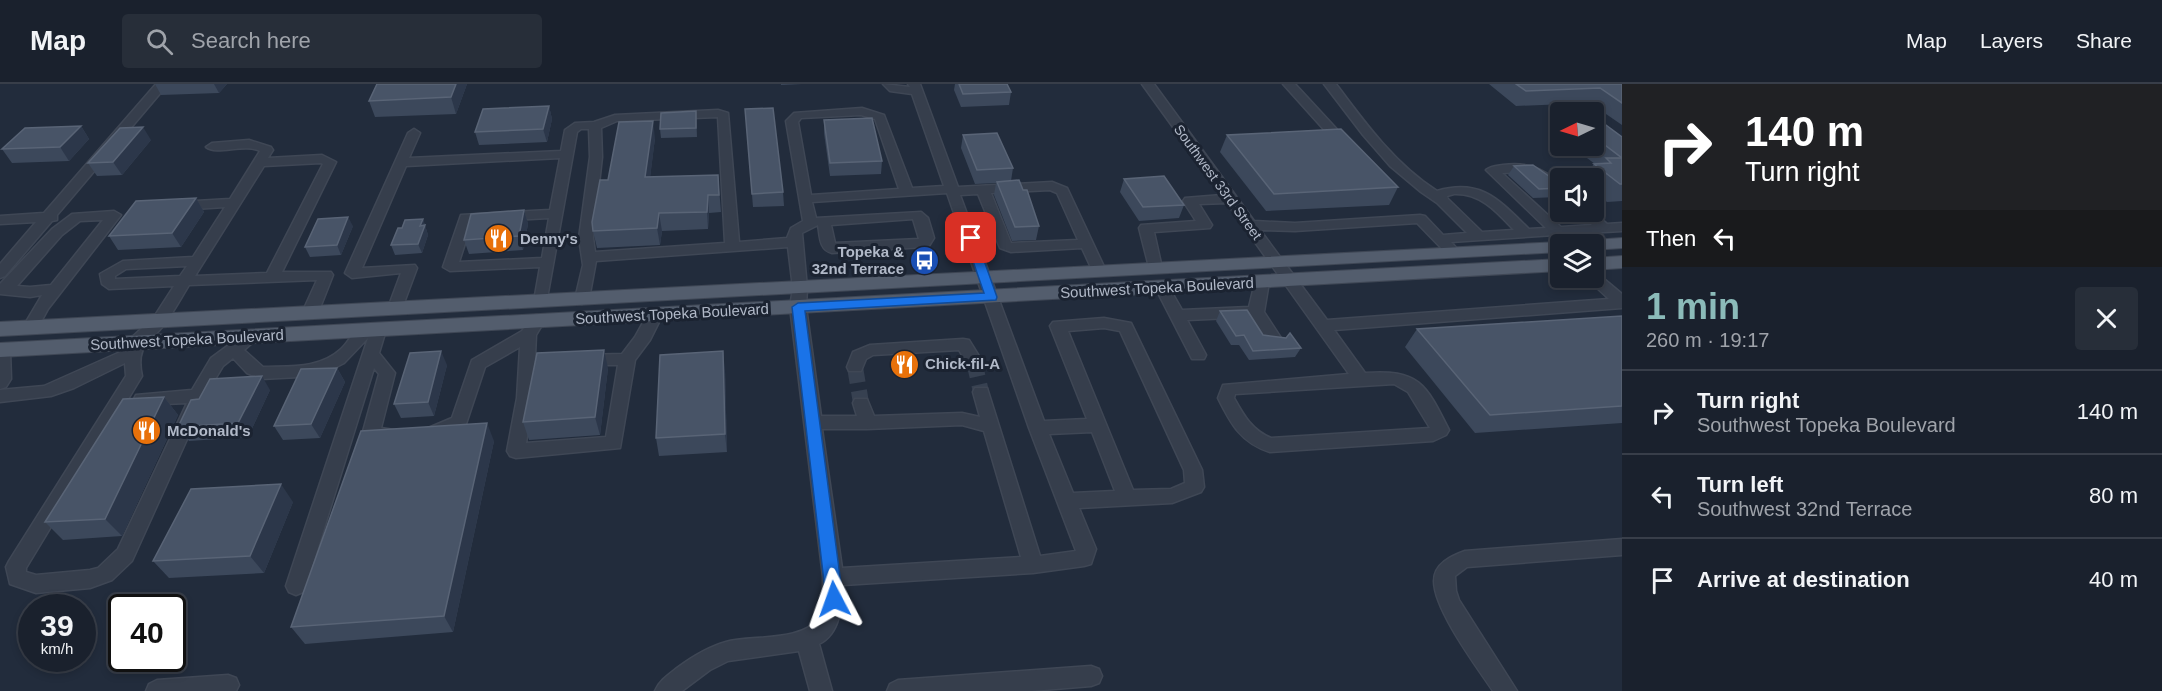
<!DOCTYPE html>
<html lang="en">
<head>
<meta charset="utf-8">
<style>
  :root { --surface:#1a212d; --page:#272e39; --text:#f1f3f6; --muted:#9fa3aa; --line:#383e49; --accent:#8bbbb9 }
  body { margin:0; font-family:Helvetica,sans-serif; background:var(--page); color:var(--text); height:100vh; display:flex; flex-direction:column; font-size:22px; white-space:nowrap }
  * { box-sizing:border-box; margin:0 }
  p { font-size:20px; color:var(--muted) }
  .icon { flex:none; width:33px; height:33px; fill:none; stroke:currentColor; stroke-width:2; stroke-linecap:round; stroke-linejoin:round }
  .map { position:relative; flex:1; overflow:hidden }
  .side { display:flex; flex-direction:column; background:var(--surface); width:540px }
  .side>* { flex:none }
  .banner { background:#202124; color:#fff; overflow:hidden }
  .needle { width:39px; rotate:265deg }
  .tools { position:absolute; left:1550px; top:18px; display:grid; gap:12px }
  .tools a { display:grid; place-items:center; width:54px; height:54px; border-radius:6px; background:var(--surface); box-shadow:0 3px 9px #0003,0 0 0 2px var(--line); font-size:30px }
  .speed { position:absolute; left:18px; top:510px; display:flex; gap:12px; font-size:30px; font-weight:700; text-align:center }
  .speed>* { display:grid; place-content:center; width:78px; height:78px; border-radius:50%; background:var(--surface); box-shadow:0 3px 9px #0003,0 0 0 2px var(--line); line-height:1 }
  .speed small { font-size:15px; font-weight:400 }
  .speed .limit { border:3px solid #111; border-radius:9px; background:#fff; color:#111 }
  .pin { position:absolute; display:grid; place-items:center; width:51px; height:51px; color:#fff; margin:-26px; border-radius:12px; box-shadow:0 3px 9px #0006 }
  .me { position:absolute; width:66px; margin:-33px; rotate:356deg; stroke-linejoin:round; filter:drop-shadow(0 0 4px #0008) }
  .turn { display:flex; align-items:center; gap:21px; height:126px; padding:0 24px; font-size:27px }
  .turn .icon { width:78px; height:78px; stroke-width:2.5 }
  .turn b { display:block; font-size:42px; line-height:51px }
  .then { display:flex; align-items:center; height:57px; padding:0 24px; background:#0003; gap:12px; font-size:22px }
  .round { display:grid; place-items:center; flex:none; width:63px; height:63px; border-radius:6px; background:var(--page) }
  .overview { display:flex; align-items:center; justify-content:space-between; height:102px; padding:0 24px }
  h1 { font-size:36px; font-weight:700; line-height:45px; color:var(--accent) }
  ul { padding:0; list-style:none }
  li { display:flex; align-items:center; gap:18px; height:84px; padding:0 24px; border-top:2px solid var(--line) }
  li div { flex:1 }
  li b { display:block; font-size:22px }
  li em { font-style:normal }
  header { display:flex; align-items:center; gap:36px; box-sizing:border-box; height:84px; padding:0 30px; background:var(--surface); border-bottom:2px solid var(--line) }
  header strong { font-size:28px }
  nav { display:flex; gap:33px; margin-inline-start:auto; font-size:21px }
  .search { width:420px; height:54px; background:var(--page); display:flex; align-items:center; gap:15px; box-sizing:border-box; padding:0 21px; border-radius:6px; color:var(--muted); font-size:22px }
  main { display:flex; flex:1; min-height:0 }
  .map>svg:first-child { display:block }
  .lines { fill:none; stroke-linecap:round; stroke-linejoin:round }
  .minor-tunnel { stroke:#374151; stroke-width:16; stroke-dasharray:16 8; stroke-linecap:butt }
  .minor-casing { stroke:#3f4755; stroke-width:3 }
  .major-casing { stroke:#3f4755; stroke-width:2 }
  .minor { fill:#363e4c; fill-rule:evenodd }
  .major { fill:#535d6d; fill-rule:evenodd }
  .wall { fill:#3c485b }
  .shaded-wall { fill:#2c374a }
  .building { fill:#485467; stroke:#596476; stroke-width:1.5 }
  .route { fill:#1a73e8; stroke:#114b97; stroke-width:1.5 }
  .labels { text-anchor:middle; stroke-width:6; stroke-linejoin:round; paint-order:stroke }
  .far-street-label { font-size:14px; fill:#b1b9c8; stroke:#1b2331 }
  .poi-label { font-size:15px; font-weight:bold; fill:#b1b9c8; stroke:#1b2331; text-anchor:start }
  .street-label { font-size:15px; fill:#b1b9c8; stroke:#1b2331 }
</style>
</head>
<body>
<header>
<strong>Map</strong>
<div class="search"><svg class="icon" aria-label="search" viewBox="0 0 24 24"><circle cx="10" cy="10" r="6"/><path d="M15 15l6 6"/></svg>Search here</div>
<nav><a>Map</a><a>Layers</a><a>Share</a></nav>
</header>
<main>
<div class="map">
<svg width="1622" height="607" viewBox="0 0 1622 607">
  <rect width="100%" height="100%" fill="#222c3c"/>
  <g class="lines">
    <!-- minor-tunnel -->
    <g class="minor-tunnel">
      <polyline points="974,277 981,308"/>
      <polyline points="855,283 861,319"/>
    </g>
    <defs>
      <g id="minor">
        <polygon points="156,0 168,0 57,131 57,136 52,137 5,192 0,194 0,180 36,138 0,140 0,132 44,129"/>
        <path d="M883 0 910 3 908 0H920L958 103 1052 98 1067 104 1106 187 1104 190H1094L1082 164 1011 168 1000 164 978 110 960 111 1044 337 1087 335 1050 242 1053 238 1104 234 1131 239 1202 386 1204 403 1201 408 1172 419 1079 424 1096 465 1091 480 1084 482 1033 489 843 501C842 522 840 550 819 560L832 607H810L799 567 728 577 710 586 682 607H655C659 597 668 591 677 584 692 573 708 563 726 558 750 551 804 558 818 534 824 522 823 506 823 493L790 223 793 204 788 163 596 177 589 215 582 220 577 218 575 215 583 181 579 154 590 73 589 45H581L577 48 546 220 541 222 534 217 540 183 450 187 443 183 461 131 550 126 560 74 406 82 362 184 415 181 417 184 401 227 396 229 388 224 401 189 352 194 345 189 408 49 414 45 420 49 409 74 561 67 565 46 575 39 594 38 615 31 718 26 728 29 739 158 787 154 791 144 803 137 786 37 794 29 862 24 884 31 912 104 944 102 912 10 890 7ZM861 31 875 35 899 105 811 111 798 38 801 34ZM718 33 725 159 595 168 593 154 602 73 601 44 617 37ZM1050 106 1057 109 1078 156 1011 159 991 109ZM947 109 1029 344 1076 467 1040 472 987 304H975L973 308 980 333 962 329 874 332 867 315H855L853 319 857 332H821L806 223 807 204 802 149 818 141C820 152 819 166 832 169L924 163 929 162 934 154 928 134 921 128 816 134 812 118ZM549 134 542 174 459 178 472 138ZM913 135 919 155 835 159 831 141ZM1104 244 1120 247 1184 386 1185 399 1171 405 1133 406 1068 247ZM962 341 984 347 1021 473 842 484 822 345H867ZM1092 348 1115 407 1073 409 1049 350Z"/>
        <path d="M1142 0H1154L1254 137 1295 139 1420 131 1425 132 1443 151 1467 149 1437 119 1421 108 1390 82 1363 51 1324 0H1336C1365 39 1395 80 1437 107 1481 94 1499 116 1529 145L1546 144 1486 86C1491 82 1497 82 1503 81 1528 78 1541 84 1560 99V110L1527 88 1502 89 1561 143 1592 141 1579 128H1593L1607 140 1622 139V147L1570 150 1579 160H1564L1555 151 1451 158 1460 168 1453 172 1448 171 1417 139 1295 147 1260 146 1327 236 1609 215 1586 194H1593V188L1598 190 1622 210V224L1334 246 1365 289C1419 285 1426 300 1449 346L1446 351 1433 357 1270 368C1241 359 1231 340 1218 314L1223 301 1349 290 1227 119 1199 120 1212 141 1210 144 1154 148 1162 184 1160 187H1150L1139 144 1141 141 1196 137 1183 117 1185 114 1222 111ZM1454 110C1481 109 1497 128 1514 146L1482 148 1448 115 1447 112ZM1394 300 1408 308 1430 344 1271 354C1252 346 1244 332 1234 314L1235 310Z"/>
        <polygon points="1283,0 1295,0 1344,53 1344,59 1336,59"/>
        <path d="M249 56 271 63 273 66 268 74 322 71 336 78 282 188H331L333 191 318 229 310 234 302 229 317 196 189 201C181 214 174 227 166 238 151 259 135 260 142 292L26 484V488L36 491 90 486 98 484 118 465 187 319 142 321 136 319 134 315 136 311 192 306 211 274 245 249H257L259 253 244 266 263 283C291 282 319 285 341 265 349 258 354 244 364 242L371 245 378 241 383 242 386 246 379 269 395 289 381 344 394 346 397 351 394 356C385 359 374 359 365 356L362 351 379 290 374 284 306 502 303 508 296 511 289 508 286 502 368 254 344 279 319 292 261 295 247 289 233 274 223 282 211 302 132 477 112 496 90 504 36 509 10 500 6 483 9 477 126 292 125 279 74 304 51 312 0 318V306L44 302 127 265 130 255 154 233 174 202 109 205 102 200 100 190 123 177 193 173 225 123 179 126 172 122 179 118 230 115 260 67C244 59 217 72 206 63L212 59ZM321 79 323 80 267 189 195 192 264 82ZM187 182 180 192 115 195V192L126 185Z"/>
        <path d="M114 127 121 131 48 225 36 247H26L23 243 42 211 30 213 0 210V200L52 145 72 130ZM103 136 51 201 30 203 17 202 62 151 80 137Z"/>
        <polygon points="1262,193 1269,198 1264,228 1283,257 1281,261 1269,261 1252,233 1187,236 1206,271 1204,275 1192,275 1190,271 1155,203 1157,200 1167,200 1182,226 1249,223 1255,198"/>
        <polygon points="655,225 663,230 650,256 635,276 620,364 516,374 510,372 507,367 517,314 520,263 485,283 465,343 432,357 426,355 423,350 426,345 452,334 472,276 522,247 532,232 537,231 545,236 536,251 533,314 526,359 606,353 618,281 577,281 575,277 577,273 583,271 622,270 635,253 650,226"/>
        <polygon points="963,255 969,256 982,277 980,281 968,281 959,266 873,271 866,275 861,287 849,287 847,283 853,268 870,261"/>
        <polygon points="0,261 8,262 10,266 11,295 6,303 0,305"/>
        <path d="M1622 455V471L1467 483 1455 492 1456 507 1459 516 1517 607H1493C1477 583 1434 526 1434 497 1434 480 1451 472 1465 467Z"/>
        <polygon points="1091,582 1099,585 1102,592 1099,599 1091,602 1031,607 887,607 890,600 898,596"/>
        <polygon points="228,591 236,594 239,601 236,607 146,607 149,600 157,596"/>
      </g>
      <g id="major">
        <polygon points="1622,154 1622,164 1593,166 1593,160 1584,160 1593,156"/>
        <polygon points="1560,158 1567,160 1560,160 1560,168 0,252 0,238"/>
        <polygon points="1622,172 1622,184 1593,186 1593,174"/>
        <polygon points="1560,175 1560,187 0,273 0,259"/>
      </g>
    </defs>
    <!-- minor casing -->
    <use href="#minor" class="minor-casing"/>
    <!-- major casing -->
    <use href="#major" class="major-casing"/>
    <!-- minor -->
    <use href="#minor" class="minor"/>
    <!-- major -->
    <use href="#major" class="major"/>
  </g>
  <!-- wall -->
  <g class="wall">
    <polygon points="155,0 227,0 219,9 161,11"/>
    <polygon points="377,0 467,0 456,30 375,33 369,17"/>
    <polygon points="781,0 802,0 781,1"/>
    <polygon points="955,0 1007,0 1011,8 1009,21 961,23 954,6"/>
    <polygon points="1489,0 1622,0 1622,41 1590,19 1516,22"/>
    <polygon points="549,22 552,35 547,58 479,61 475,48"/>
    <polygon points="696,27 697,53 661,54 660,45"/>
    <polygon points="824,36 882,77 881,90 830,92 824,49"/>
    <polygon points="1593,36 1622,53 1622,117 1607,118 1593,107 1593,94 1583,94 1594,80 1595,80 1571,62 1593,62"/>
    <polygon points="746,38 783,108 784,122 753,123"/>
    <polygon points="81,42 89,55 69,77 12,79 2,65"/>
    <polygon points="963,51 1013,84 1011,97 1039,142 1036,156 1012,157 994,111 996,99 975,100 961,64"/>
    <polygon points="1227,51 1398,103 1389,121 1266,127 1220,68"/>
    <polygon points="655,54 650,93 718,91 721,128 709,129 708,145 662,147 660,161 597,164 593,147 608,96"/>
    <polygon points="151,56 122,91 97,92 88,79"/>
    <polygon points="1514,82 1560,100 1560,112 1559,113 1533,114 1508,91"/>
    <polygon points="1124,95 1184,121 1179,134 1139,137 1120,108"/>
    <polygon points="196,114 204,128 181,163 118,166 109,152"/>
    <polygon points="524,126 528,140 523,166 469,170 464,156"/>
    <polygon points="423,135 428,151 422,169 395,171 391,161 402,144"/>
    <polygon points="353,142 341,171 310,173 305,163"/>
    <polygon points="1220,227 1263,251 1301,264 1295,273 1249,276 1239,261 1231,261 1216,237"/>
    <polygon points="1622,232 1622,339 1475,349 1405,263 1417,245"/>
    <polygon points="447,281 434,332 401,334 394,320"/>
    <polygon points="337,284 345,298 320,354 283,356 274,342"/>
    <polygon points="608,284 600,351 529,356 523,338"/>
    <polygon points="725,286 727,368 659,372 656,354"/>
    <polygon points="270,306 248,353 189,357 178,343"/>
    <polygon points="164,313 178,331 122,452 63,456 45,438"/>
    <polygon points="494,357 453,548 305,560 291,543"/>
    <polygon points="293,418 264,489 169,494 153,477"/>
  </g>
  <!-- shaded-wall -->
  <g class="shaded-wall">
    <polygon points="214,0 227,0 219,9"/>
    <polygon points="456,0 467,0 456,30 451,13"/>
    <polygon points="549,22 552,35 547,58 543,45"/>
    <polygon points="653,37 655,54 648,111 645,93"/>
    <polygon points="81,42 89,55 69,77 60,63"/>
    <polygon points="143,43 151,56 122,91 113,78"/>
    <polygon points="708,111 709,129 708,145 707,128"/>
    <polygon points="196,114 204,128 181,163 172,149"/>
    <polygon points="524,126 528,140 523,166 519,152"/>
    <polygon points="659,129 662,147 660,161 657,144"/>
    <polygon points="348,133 353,142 341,171 337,161"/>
    <polygon points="423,135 428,151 422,169 418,160 420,142"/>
    <polygon points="604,266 608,284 600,351 595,333"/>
    <polygon points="441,267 447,281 434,332 428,318"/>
    <polygon points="723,267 725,286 727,368 725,350"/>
    <polygon points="337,284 345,298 320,354 311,340"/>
    <polygon points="262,292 270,306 248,353 238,339"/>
    <polygon points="164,313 178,331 122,452 105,435"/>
    <polygon points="487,339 494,357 453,548 444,532"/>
    <polygon points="281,400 293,418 264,489 250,472"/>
  </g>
  <!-- building -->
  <g class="building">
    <polygon points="377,0 456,0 451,13 369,17"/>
    <polygon points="959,0 1007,0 1011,8 963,10"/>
    <polygon points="1516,0 1622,0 1622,19 1600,4 1526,7"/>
    <polygon points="549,22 543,45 475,48 483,25"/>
    <polygon points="773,24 783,108 752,110 745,25"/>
    <polygon points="696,27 696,44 660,45 661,29"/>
    <polygon points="872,34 882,77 830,79 824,36"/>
    <polygon points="1593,36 1599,36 1622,53 1622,74 1593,52"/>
    <polygon points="653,37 645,93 718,91 719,111 708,111 707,128 659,129 657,144 593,147 592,138 600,96 608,96 619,38"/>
    <polygon points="81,42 60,63 2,65 25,44"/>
    <polygon points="143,43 113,78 88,79 120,44"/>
    <polygon points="1341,45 1398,103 1274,110 1227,51"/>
    <polygon points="997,49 1013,84 977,86 963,51"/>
    <polygon points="1606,74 1622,74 1622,100 1620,100 1594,80 1611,79"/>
    <polygon points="1533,81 1560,100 1560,104 1539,105 1514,82"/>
    <polygon points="1164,92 1184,121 1143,123 1124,95"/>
    <polygon points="1019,96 1023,106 1027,106 1039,142 1015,143 997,98"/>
    <polygon points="196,114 172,149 109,152 136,117"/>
    <polygon points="524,126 519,152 464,156 471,130"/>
    <polygon points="348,133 337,161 305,163 318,135"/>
    <polygon points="423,135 420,142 425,141 418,160 391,161 398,144 402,144 405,136"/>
    <polygon points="1247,226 1263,251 1286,254 1290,249 1301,264 1253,267 1244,251 1236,252 1220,227"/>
    <polygon points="1622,232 1622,322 1490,331 1417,245"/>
    <polygon points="604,266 595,333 523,338 537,269"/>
    <polygon points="441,267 428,318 394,320 410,269"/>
    <polygon points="723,267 725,350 656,354 660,271"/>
    <polygon points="337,284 311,340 274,342 301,285"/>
    <polygon points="262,292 238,339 178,343 191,316 199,315 210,295"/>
    <polygon points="164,313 105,435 45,438 123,315"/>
    <polygon points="487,339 444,532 291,543 361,347"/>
    <polygon points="281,400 250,472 153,477 191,405"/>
  </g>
  <!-- route -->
  <polygon class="route" points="971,150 976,154 997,213 996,216 805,227 843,515 840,520 834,523 829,520 826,515 792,223 798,219 984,209 965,154"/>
  <!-- icons -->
  <defs>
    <symbol id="restaurant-disc" viewBox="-11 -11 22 22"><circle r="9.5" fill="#e8710a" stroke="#1b2331"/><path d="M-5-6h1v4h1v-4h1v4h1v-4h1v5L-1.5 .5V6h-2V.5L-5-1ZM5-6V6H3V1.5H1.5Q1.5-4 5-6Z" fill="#fff"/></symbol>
    <symbol id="bus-disc" viewBox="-11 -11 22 22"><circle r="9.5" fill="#1a4fb4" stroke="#1b2331"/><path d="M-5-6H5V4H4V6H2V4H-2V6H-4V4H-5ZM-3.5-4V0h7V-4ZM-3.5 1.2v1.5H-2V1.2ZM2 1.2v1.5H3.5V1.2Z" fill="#fff"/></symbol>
  </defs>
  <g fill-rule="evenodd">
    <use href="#restaurant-disc" x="482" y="138" width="33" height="33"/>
    <use href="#bus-disc" x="908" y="160" width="33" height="33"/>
    <use href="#restaurant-disc" x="888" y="264" width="33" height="33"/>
    <use href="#restaurant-disc" x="130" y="330" width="33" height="33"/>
  </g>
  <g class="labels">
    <!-- far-street labels -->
    <g class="far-street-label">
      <text transform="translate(1218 98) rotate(54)" y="5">Southwest 33rd Street</text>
    </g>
    <!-- poi labels -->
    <g class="poi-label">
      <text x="520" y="160">Denny's</text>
      <text x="904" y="173" text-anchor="end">Topeka &amp;<tspan x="904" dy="17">32nd Terrace</tspan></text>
      <text x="925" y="285">Chick-fil-A</text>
      <text x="167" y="352">McDonald's</text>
    </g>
    <!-- street labels -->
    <g class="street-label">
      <text transform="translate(1157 204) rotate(-3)" y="5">Southwest Topeka Boulevard</text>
      <text transform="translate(672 230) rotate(-3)" y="5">Southwest Topeka Boulevard</text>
      <text transform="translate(187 256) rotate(-3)" y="5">Southwest Topeka Boulevard</text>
    </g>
  </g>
</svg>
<div class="tools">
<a><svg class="needle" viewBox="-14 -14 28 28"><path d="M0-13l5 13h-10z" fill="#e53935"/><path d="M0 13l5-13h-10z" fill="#9fa3aa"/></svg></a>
<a><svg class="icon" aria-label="sound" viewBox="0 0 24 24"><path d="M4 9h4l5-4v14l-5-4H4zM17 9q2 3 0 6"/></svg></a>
<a><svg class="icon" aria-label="layers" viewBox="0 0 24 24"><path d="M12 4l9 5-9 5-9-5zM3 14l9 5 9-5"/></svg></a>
</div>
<div class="speed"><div>39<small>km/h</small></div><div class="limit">40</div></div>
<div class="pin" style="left:971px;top:154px;background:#d93025"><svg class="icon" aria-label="arrive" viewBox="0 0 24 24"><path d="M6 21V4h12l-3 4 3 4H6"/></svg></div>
<svg class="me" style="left:834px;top:515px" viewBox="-20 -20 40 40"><path d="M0-17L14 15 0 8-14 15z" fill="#1a73e8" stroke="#fff" stroke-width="4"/></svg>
</div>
<section class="side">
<div class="banner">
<div class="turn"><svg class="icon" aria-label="right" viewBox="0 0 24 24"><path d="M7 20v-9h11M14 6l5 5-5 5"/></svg><div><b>140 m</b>Turn right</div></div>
<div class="then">Then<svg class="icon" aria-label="left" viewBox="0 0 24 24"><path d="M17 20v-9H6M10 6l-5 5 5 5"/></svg></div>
</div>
<div class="overview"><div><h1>1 min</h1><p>260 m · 19:17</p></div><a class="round"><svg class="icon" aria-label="close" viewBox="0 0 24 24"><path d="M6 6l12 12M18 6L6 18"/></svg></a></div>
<ul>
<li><svg class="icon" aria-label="right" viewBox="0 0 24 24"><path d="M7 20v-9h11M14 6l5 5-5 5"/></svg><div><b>Turn right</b><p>Southwest Topeka Boulevard</p></div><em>140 m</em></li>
<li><svg class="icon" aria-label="left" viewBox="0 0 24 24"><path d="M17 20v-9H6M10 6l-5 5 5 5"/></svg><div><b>Turn left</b><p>Southwest 32nd Terrace</p></div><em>80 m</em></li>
<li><svg class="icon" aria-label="arrive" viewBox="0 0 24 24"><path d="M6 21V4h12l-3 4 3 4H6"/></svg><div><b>Arrive at destination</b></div><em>40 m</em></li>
</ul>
</section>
</main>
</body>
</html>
